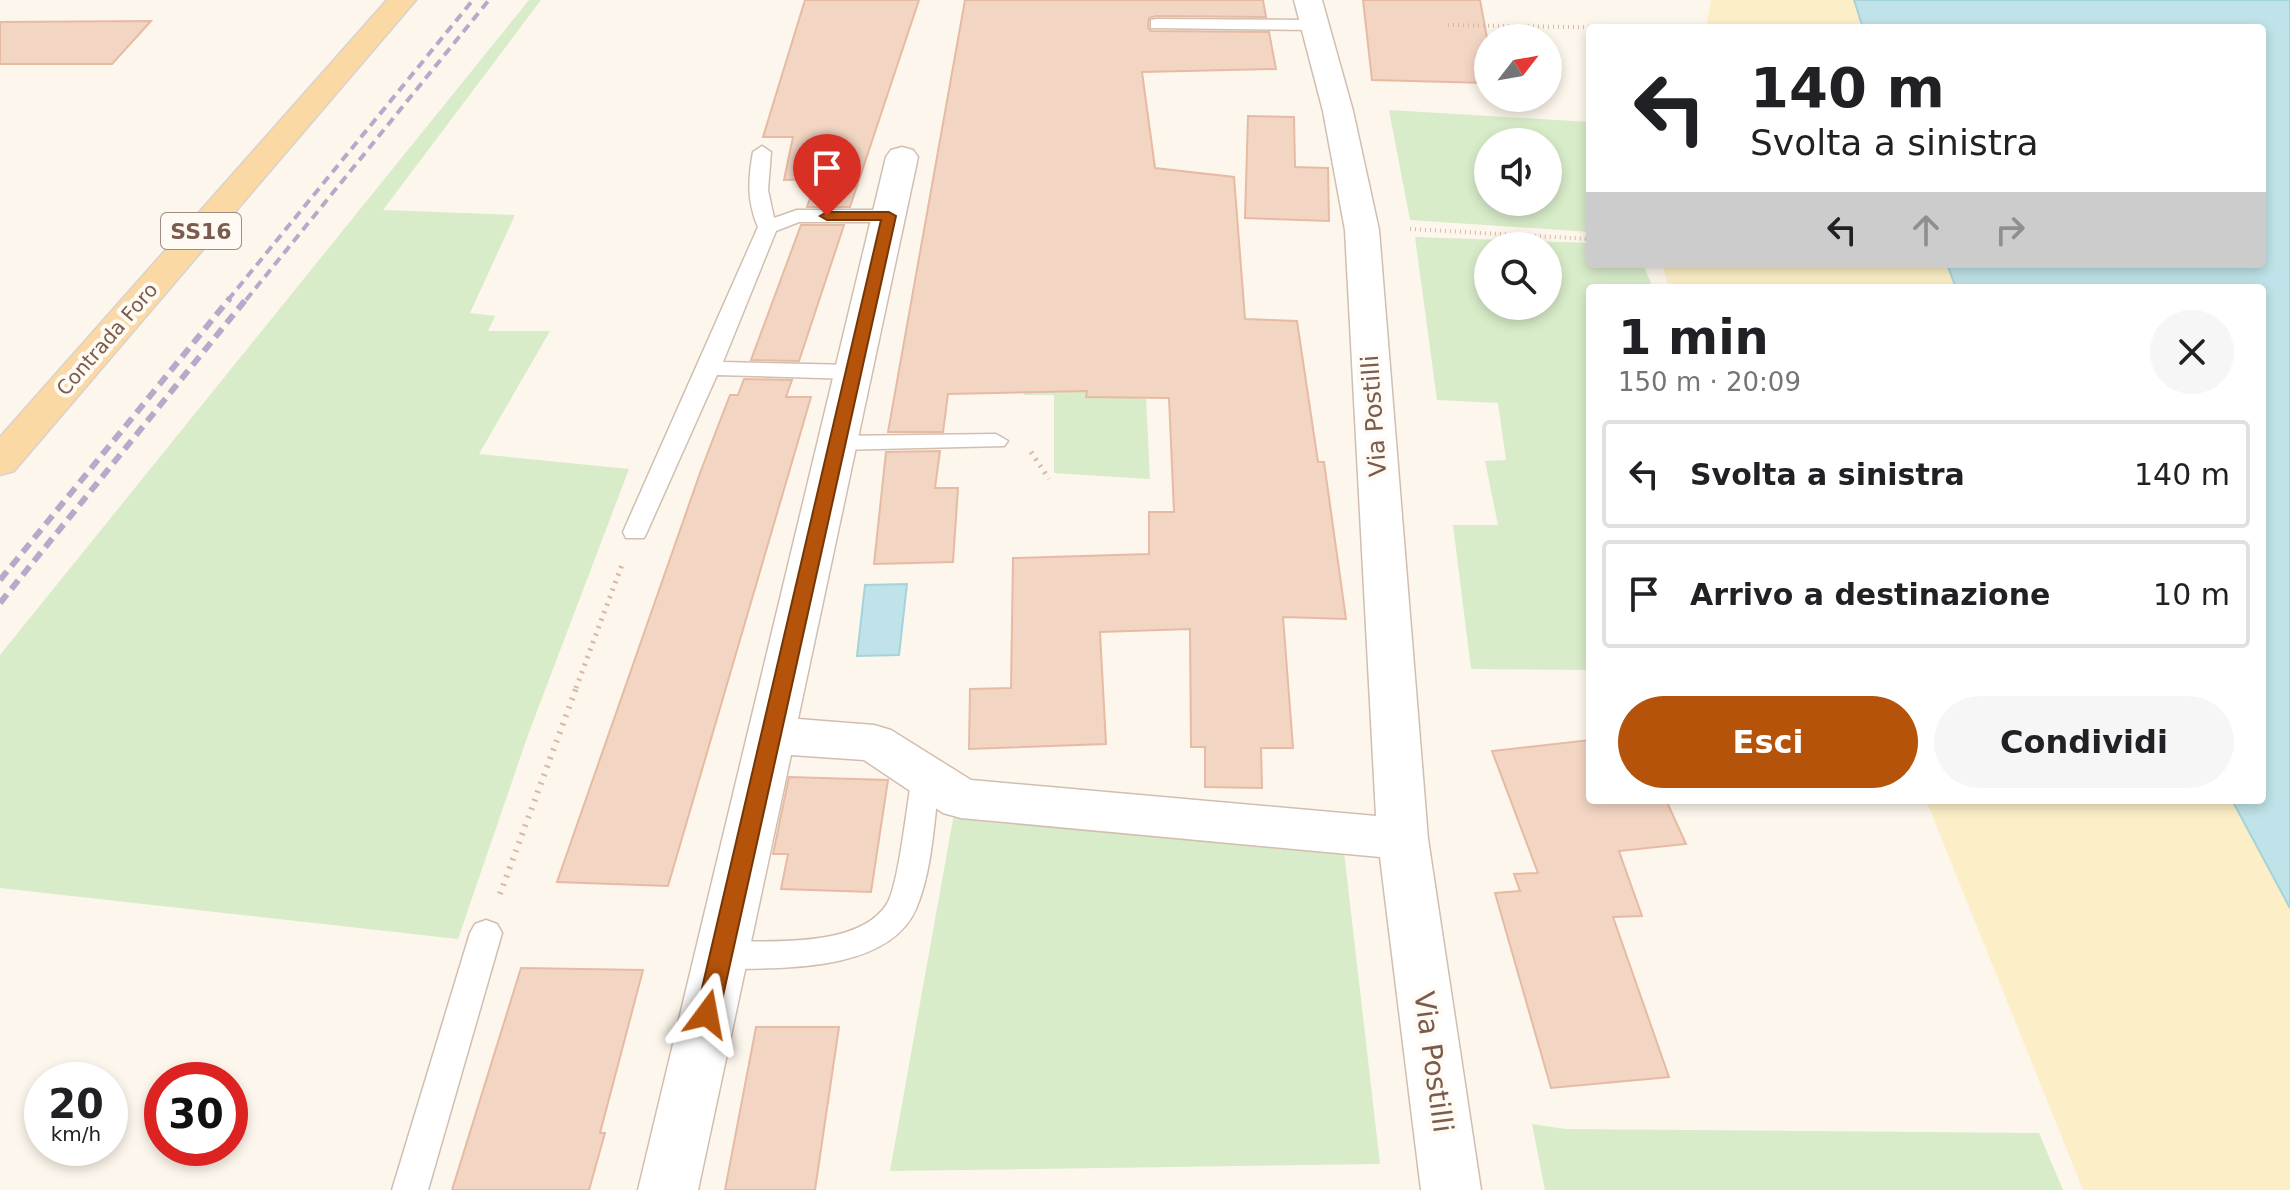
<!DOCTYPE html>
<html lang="it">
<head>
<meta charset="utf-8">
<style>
  :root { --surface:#fff; --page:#f6f6f6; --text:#202124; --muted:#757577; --line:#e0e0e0; --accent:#b45309 }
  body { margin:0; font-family:"DejaVu Sans",sans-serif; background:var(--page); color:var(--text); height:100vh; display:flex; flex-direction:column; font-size:30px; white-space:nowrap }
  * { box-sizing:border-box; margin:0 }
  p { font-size:26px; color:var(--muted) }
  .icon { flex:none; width:44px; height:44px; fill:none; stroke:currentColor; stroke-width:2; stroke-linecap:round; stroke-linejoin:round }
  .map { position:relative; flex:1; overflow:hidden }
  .details { position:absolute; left:1586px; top:284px; width:680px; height:520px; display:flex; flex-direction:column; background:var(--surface); border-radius:8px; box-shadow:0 4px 12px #0003 }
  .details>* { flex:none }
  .guide { position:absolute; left:1586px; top:24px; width:680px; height:244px; border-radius:8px; box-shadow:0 4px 12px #0003; background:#fff; color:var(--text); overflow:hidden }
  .needle { width:52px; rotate:59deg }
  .buttons { position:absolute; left:1474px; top:24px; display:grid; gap:16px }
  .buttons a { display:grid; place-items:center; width:88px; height:88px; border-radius:50%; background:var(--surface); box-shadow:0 4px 12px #0003; font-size:40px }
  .speed { position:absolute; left:24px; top:1062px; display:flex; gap:16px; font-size:40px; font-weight:700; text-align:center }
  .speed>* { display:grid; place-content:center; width:104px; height:104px; border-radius:50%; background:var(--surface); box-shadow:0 4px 12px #0003; line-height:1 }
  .speed small { font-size:20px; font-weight:400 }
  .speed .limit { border:12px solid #d22; background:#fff; color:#111 }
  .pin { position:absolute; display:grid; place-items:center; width:68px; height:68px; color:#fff; margin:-82px -34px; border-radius:50% 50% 50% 0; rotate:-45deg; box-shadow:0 0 8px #0007 }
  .pin .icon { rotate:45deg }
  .me { position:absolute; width:88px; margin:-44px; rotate:13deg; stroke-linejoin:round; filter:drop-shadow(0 0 6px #0008) }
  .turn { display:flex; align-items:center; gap:28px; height:168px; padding:0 32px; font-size:36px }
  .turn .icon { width:104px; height:104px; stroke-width:2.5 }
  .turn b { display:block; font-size:56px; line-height:68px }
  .lanes { display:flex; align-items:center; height:76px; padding:0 32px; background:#0003; justify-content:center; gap:40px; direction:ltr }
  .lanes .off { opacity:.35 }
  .round { display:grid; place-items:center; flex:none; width:84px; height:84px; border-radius:42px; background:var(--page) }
  .headline { display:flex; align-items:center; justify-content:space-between; height:136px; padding:0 32px }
  h1 { font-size:48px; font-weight:700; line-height:60px }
  .action { display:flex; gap:16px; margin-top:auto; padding:16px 32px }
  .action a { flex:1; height:92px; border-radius:48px; background:var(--accent); color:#fff; font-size:32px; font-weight:700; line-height:92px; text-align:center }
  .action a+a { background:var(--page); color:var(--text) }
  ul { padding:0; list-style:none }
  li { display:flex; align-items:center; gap:24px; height:108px; margin:0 16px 12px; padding:0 16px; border:4px solid var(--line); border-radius:8px }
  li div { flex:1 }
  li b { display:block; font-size:30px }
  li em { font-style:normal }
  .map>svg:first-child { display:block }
  .green { fill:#d8ecc9; fill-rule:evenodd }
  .sand { fill:#fcefc7 }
  .water { fill:#bfe3e8; stroke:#a5d3da; stroke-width:2 }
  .building { fill:#f3d5c3; stroke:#e6bba3; stroke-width:2 }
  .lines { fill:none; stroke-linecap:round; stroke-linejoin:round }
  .lane-casing { stroke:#d1beb0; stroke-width:3 }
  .street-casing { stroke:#d1beb0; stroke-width:3 }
  .primary-casing { stroke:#dad1cd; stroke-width:3 }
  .path-far2 { stroke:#d9b8a5; stroke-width:4; stroke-dasharray:1 4; stroke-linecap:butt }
  .path-far1 { stroke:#d9b8a5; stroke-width:5; stroke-dasharray:2 6; stroke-linecap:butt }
  .path { stroke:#d9b8a5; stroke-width:6; stroke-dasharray:2 7; stroke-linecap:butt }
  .lane { fill:#fff; fill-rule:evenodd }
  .street { fill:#fff; fill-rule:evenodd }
  .primary { fill:#fbd9a5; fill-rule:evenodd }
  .rail-far1 { stroke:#b9a8c9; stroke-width:4; stroke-dasharray:9 6; stroke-linecap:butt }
  .rail { stroke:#b9a8c9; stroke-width:6; stroke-dasharray:11 7; stroke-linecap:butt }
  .route { fill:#b45309; stroke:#753606; stroke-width:2 }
  .labels { text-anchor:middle; stroke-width:8; stroke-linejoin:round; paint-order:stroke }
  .far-street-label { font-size:20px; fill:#7a5c4d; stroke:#fffaf3 }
  .shield { fill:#fffaf3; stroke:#a28b7f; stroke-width:2 }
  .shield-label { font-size:22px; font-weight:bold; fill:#7a5c4d }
  .street-label { font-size:24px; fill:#7a5c4d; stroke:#fffaf3 }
  .near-street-label { font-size:28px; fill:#7a5c4d; stroke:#fffaf3 }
</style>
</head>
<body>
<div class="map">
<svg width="2290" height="1190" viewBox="0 0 2290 1190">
  <rect width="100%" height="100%" fill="#fdf6ec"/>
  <!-- green -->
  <g class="green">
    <polygon points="529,0 634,0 541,0 383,210 515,215 470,313 495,316 488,331 550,331 479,454 629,469 528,735 458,939 0,888 0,655"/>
    <path d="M1389 110 1590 122V232L1410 220ZM1488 142H1548V202H1488Z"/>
    <path d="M1415 237 1590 243V264H1643L1653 288H1590V670L1471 669 1453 525H1498L1485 461 1506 460 1498 403 1437 400ZM1488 246H1548V306H1488Z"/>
    <polygon points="1101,328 1086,396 1146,397 1150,479 1054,473 1054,395 1024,395 1027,367"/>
    <polygon points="955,808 1343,843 1380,1164 890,1171"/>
    <polygon points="1532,1124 1565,1129 2039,1133 2063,1190 1545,1190"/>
  </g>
  <!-- sand -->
  <g class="sand">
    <polygon points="1711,0 1854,0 1863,28 1706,28"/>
    <polygon points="1662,264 1947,264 1956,288 1669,288"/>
    <polygon points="1926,800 2232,800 2290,908 2290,1190 2083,1190"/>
  </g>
  <!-- water -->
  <g class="water">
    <polygon points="1854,0 2290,0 2290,908 2232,800 2262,800 2262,288 1956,288 1947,264 2262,264 2262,28 1863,28"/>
    <polygon points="907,584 899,655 857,656 865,585"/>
  </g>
  <!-- building -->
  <g class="building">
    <polygon points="805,0 919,0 850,207 807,207 817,179 784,180 793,137 763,137"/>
    <polygon points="965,0 1263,0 1266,17 1156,16 1149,18 1148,28 1151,31 1269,32 1276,69 1142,72 1155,168 1234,177 1245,319 1297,321 1318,462 1324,462 1346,619 1283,617 1293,748 1261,748 1262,788 1205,787 1205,747 1191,747 1190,629 1100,632 1106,744 969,749 970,689 1011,688 1013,558 1149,554 1149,512 1174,512 1169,398 1086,397 1087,391 948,394 943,432 888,432"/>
    <polygon points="1363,0 1480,0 1488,43 1488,83 1372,80"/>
    <polygon points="151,21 112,64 0,64 0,22"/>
    <polygon points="1248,116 1294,117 1295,167 1328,168 1329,221 1245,218"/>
    <polygon points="801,225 844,225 799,361 751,360"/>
    <polygon points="744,379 792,380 786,397 811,397 668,886 557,882 700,473 730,395 738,395"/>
    <polygon points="940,451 935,488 958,488 953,562 874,564 886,452"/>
    <polygon points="1590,740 1590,800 1666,800 1686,844 1619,851 1642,916 1613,917 1669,1077 1551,1088 1495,893 1520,891 1514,874 1538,873 1492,751"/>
    <polygon points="789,777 888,780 871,892 781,889 788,854 773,854"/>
    <polygon points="521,968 643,970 600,1133 605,1133 589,1190 452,1190"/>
    <polygon points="756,1027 839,1027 815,1190 725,1190"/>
  </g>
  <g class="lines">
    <defs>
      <g id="lane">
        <polygon points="1157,19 1315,20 1323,25 1315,30 1151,28 1151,20"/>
        <path d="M762 146 771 152 768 190 774 218 797 210H889L899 216 889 222H799L776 231 723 362 854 365 865 372 854 379 717 375 647 532 644 538H626L623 532 758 227C747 202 748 179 753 152Z"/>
        <polygon points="996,434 1008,441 1004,446 837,450 825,443 837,436"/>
        <path d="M926 765 936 768 940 776C934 818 933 869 916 909 888 973 779 968 721 969L710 965 705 955 710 945 721 941C766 941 862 949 888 902 899 881 907 804 912 776L916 768Z"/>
        <polygon points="486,920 497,924 502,933 428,1190 392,1190 470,933 475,924"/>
      </g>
      <polygon id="street" points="1294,0 1322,0 1353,111 1379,230 1428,839 1481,1190 1421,1190 1380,857 961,818 943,813 864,760 791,755 698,1190 638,1190 886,157 891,150 902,147 913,150 918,157 798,719 874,725 891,730 971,780 1376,816 1345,230 1323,111"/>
      <polygon id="primary" points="387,0 416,0 14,471 0,475 0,437"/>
    </defs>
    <!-- lane casing -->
    <use href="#lane" class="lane-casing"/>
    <!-- street casing -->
    <use href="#street" class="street-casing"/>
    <!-- primary casing -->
    <use href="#primary" class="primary-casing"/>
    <!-- path-far2 -->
    <g class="path-far2">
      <polyline points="1448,25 1627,28"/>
      <polyline points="1410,229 1590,239"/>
    </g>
    <!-- path-far1 -->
    <g class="path-far1">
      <polyline points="1031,452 1049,479"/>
      <polyline points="576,688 623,562"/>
    </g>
    <!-- path -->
    <polyline class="path" points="500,894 577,686"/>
    <!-- lane -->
    <use href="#lane" class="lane"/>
    <!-- street -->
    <use href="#street" class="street"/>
    <!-- primary -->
    <use href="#primary" class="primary"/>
    <!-- rail-far1 -->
    <g class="rail-far1">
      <polyline points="228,300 473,0"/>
      <polyline points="246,300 489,0"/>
    </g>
    <!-- rail -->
    <g class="rail">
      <polyline points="0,580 230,298"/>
      <polyline points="0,603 247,298"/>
    </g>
  </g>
  <!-- route -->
  <polygon class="route" points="889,212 896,216 719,1014 716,1021 707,1024 699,1021 696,1014 881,220 827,220 820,216 827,212"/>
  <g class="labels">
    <!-- far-street labels -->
    <g class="far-street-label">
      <text transform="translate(107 339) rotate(-49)" y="7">Contrada Foro</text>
    </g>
    <!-- shield labels -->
    <rect class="shield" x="161" y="213" width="80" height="36" rx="6"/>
    <g class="shield-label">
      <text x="201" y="239">SS16</text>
    </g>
    <!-- street labels -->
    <g class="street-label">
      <text transform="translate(1374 416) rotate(-94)" y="8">Via Postilli</text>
    </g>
    <!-- near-street labels -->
    <g class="near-street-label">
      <text transform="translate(1434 1062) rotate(82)" y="10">Via Postilli</text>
    </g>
  </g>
</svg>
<div class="buttons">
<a><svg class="needle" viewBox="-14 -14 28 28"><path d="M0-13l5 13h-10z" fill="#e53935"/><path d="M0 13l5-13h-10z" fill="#757577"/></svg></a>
<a><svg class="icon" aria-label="sound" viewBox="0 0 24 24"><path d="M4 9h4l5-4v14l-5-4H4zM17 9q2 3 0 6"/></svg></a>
<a><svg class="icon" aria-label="search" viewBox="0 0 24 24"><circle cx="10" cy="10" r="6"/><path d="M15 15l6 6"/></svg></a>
</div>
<div class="speed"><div>20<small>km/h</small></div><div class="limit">30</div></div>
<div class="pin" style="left:827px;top:216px;background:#d93025"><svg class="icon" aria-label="arrive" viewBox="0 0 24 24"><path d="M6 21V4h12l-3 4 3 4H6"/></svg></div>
<svg class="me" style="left:707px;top:1014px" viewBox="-20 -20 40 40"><path d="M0-17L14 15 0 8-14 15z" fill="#b45309" stroke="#fff" stroke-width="4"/></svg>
<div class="guide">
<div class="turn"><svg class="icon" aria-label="left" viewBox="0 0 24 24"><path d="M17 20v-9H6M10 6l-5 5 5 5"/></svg><div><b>140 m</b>Svolta a sinistra</div></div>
<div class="lanes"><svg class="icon" aria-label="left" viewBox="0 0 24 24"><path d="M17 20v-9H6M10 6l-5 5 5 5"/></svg><svg class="icon off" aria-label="ahead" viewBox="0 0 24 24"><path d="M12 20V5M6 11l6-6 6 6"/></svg><svg class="icon off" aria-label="right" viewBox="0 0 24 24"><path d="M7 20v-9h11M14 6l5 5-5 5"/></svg></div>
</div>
<section class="details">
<div class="headline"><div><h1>1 min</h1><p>150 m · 20:09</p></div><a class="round"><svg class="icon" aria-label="close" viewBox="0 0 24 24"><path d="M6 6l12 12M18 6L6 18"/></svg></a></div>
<ul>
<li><svg class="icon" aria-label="left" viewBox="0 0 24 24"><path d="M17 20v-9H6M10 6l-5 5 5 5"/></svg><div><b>Svolta a sinistra</b></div><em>140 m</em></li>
<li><svg class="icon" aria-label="arrive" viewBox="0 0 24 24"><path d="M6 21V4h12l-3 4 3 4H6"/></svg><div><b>Arrivo a destinazione</b></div><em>10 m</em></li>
</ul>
<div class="action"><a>Esci</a><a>Condividi</a></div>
</section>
</div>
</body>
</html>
